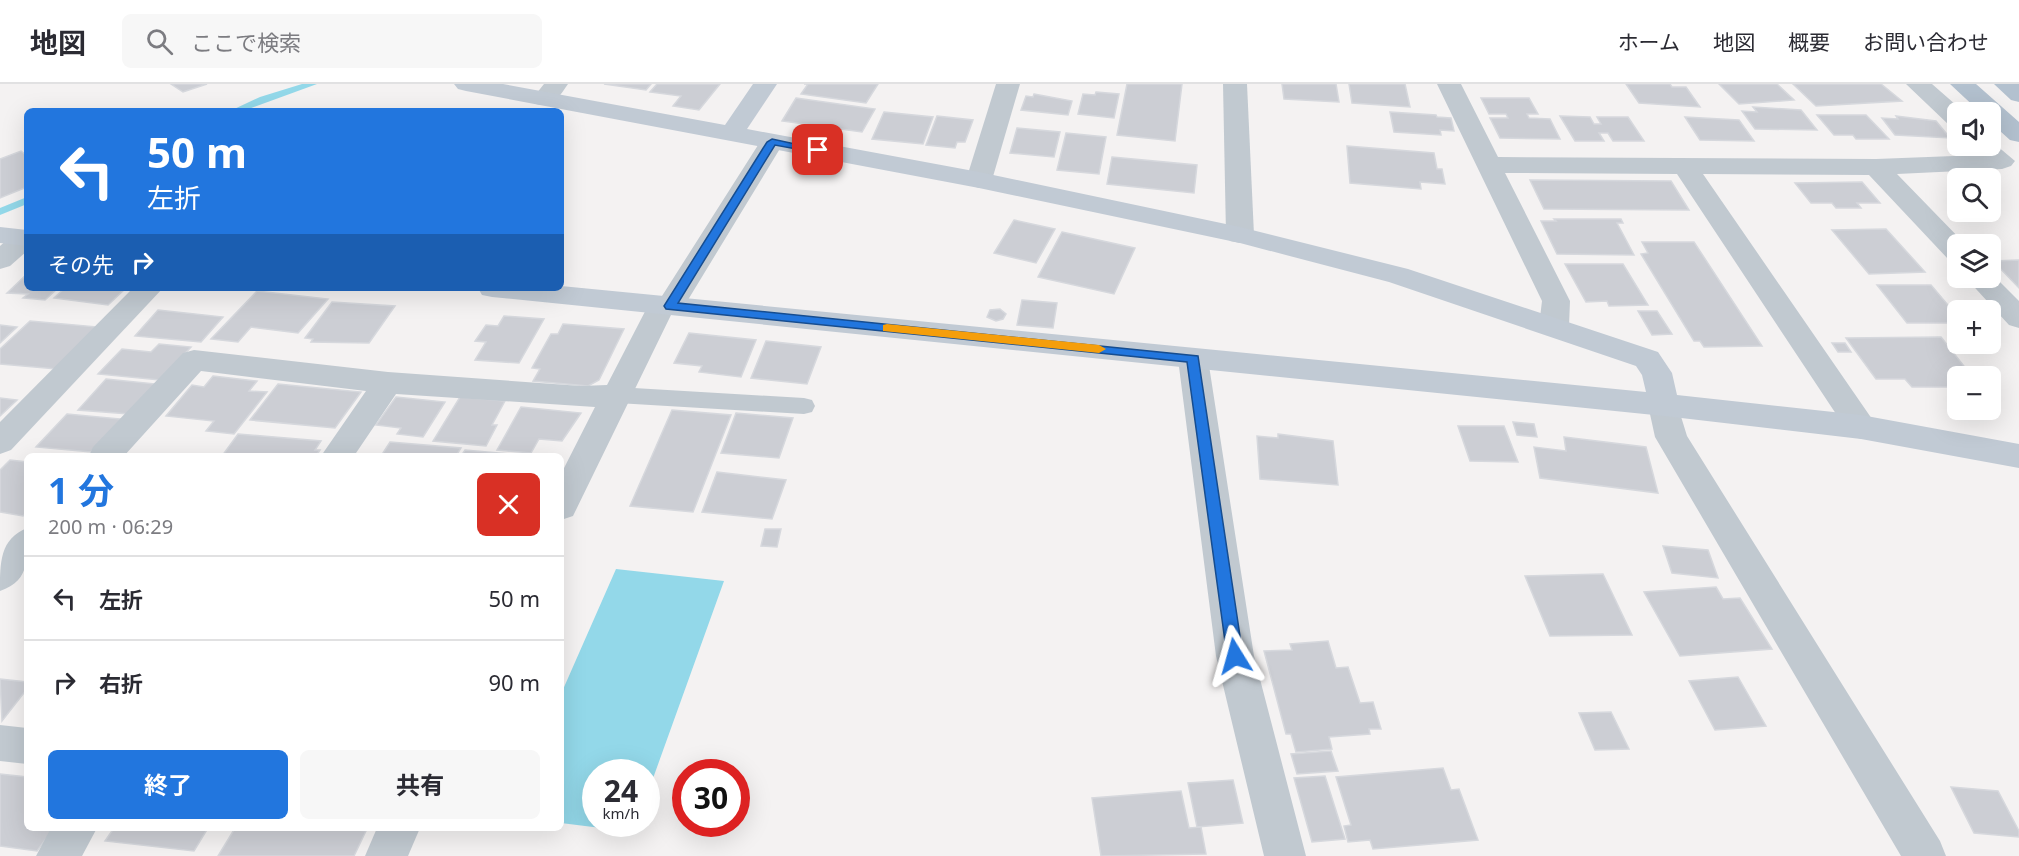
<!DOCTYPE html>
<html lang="ja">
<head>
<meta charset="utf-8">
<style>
  :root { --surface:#fff; --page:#f7f7f7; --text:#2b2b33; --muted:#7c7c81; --line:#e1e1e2; --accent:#2276de }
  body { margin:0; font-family:"Noto Sans","Noto Sans JP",sans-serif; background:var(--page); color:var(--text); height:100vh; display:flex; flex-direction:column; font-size:22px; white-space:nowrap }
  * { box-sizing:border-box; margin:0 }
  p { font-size:20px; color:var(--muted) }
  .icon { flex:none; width:33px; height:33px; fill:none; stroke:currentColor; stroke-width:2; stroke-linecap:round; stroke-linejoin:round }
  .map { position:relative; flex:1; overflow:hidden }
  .drawer { position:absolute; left:24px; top:369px; width:540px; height:378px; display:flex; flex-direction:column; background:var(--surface); border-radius:9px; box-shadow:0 6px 24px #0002 }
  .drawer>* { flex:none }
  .top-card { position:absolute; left:24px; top:24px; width:540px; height:183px; border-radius:9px; box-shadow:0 6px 24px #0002; background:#2276de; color:#fff; overflow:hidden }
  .buttons { position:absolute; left:1947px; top:18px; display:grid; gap:12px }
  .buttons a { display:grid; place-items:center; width:54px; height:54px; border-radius:9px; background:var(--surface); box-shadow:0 6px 24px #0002; font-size:30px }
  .speed { position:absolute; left:582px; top:675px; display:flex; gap:12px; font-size:30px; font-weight:700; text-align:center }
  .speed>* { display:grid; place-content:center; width:78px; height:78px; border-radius:50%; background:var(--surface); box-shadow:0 6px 24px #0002; line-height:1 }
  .speed small { font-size:15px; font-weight:400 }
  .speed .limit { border:9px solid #d22; background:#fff; color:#111 }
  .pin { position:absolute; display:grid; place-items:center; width:51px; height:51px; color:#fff; margin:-26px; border-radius:12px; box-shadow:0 3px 9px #0006 }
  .me { position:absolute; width:66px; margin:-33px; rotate:352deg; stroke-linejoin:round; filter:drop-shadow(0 0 4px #0008) }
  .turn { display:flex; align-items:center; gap:21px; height:126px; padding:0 24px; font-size:27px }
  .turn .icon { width:78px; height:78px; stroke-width:2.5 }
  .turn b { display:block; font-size:42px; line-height:51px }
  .then { display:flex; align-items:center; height:57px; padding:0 24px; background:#0003; gap:12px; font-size:22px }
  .round { display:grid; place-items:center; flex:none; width:63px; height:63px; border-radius:9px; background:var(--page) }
  .summary { display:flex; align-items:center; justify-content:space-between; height:102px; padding:0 24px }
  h1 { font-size:36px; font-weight:700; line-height:45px; color:var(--accent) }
  .primary-button { display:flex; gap:12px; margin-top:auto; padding:12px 24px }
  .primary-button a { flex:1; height:69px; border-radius:9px; background:var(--accent); color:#fff; font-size:24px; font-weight:700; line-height:69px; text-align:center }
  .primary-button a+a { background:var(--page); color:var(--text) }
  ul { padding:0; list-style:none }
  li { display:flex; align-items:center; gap:18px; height:84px; padding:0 24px; border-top:2px solid var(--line) }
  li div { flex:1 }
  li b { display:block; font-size:22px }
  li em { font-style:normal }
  header { display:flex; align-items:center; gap:36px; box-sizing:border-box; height:84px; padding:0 30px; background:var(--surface); border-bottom:2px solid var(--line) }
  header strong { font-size:28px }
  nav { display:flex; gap:33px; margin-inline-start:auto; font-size:21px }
  .search { width:420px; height:54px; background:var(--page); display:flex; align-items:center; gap:15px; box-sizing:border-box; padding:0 21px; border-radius:9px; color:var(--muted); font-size:22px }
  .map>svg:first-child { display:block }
  .water { fill:#93d8e9 }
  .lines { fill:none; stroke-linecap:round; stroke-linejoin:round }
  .stream { fill:#93d8e9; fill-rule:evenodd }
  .building { fill:#ccced4; stroke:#d6d8dd; stroke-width:1.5 }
  .lane { fill:#c1c9d0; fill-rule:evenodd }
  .street { fill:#c1c9d0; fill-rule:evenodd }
  .secondary { fill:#c1cad4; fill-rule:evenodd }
  .primary { fill:#b3c1cf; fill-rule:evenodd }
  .route { fill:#2276de; stroke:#164d90; stroke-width:1.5 }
  .slow { fill:#f59e0b }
</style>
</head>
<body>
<header>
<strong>地図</strong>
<div class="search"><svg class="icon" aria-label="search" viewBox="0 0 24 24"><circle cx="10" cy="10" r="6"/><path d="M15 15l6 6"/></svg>ここで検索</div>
<nav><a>ホーム</a><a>地図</a><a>概要</a><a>お問い合わせ</a></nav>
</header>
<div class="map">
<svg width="2019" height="772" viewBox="0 0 2019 772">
  <rect width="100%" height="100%" fill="#f4f2f2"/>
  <!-- water -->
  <polygon class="water" points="616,485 724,497 647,711 646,688 596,688 596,740 636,740 633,748 561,739 561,610"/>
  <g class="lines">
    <!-- stream -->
    <g class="stream">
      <polygon points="302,0 317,0 243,27 230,27 260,13"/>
      <polygon points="27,113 27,120 0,131 0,124"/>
    </g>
  </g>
  <!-- building -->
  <g class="building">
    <polygon points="171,0 207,0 183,8"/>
    <polygon points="604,0 651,0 646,6"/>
    <polygon points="657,0 720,0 699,26 673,22 681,12 650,8"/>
    <polygon points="804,0 878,0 866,19 801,10 808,0"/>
    <polygon points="1127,0 1182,0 1175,57 1117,51"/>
    <polygon points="1282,0 1336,0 1339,18 1284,15"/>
    <polygon points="1349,0 1405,0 1410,23 1352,19"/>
    <polygon points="1626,0 1670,0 1672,3 1686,3 1700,23 1639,19"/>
    <polygon points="1719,0 1777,0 1794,16 1739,20"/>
    <polygon points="1793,0 1881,0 1902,17 1816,22"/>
    <polygon points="1096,8 1119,10 1114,34 1078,30 1083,10 1095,11"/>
    <polygon points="1034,10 1072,17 1068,31 1021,26 1026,12 1033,13"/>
    <polygon points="796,14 875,25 862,48 782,37"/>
    <polygon points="1481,14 1529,14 1538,30 1527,30 1529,34 1550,35 1560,55 1500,54 1490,34 1508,34 1506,30 1489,30"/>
    <polygon points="1753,23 1801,26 1817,46 1755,45 1742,27 1757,28"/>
    <polygon points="884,28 933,33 923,60 872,55"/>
    <polygon points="1390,28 1436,31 1437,33 1451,34 1454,47 1440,46 1441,51 1394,48"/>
    <polygon points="1817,31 1866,31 1889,55 1856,55 1853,51 1834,51"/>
    <polygon points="937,32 973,36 965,58 957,58 955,64 926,61"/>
    <polygon points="1560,32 1590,33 1594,40 1601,40 1597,33 1628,33 1644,57 1613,57 1608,49 1599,49 1604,57 1575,57"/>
    <polygon points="1896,32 1936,37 1950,54 1895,51 1882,34 1898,35"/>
    <polygon points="1685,33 1739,36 1754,57 1700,56"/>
    <polygon points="1017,44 1060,48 1054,73 1010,69"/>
    <polygon points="1066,49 1106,53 1099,90 1057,86"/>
    <polygon points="1347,62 1434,69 1437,85 1442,85 1445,100 1420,98 1421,105 1350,99"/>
    <polygon points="21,67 27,72 27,103 0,114 0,75"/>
    <polygon points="1112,73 1197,81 1194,109 1107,100"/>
    <polygon points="1530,96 1671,97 1689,126 1544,125"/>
    <polygon points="1862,98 1880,119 1857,119 1861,124 1836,124 1832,119 1811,119 1795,99"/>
    <polygon points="1554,135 1621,135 1623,139 1617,139 1634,171 1557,170 1541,137 1556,137"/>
    <polygon points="1014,136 1055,145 1036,179 994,169"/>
    <polygon points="1886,145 1925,188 1869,190 1832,146"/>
    <polygon points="1062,148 1135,164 1114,210 1038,193"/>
    <polygon points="1642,158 1694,158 1762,262 1704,263 1700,257 1694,257 1641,170 1648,169"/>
    <polygon points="2019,176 2019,204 1993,177"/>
    <polygon points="1565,180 1623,180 1648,221 1609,222 1607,217 1586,218"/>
    <polygon points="27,190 27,204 58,204 45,216 23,214 28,210 7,209"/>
    <polygon points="1877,201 1931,201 1958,233 1958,239 1907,239"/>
    <polygon points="65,204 126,204 108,221 54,214"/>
    <polygon points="257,207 328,215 298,249 251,243 238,258 211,255"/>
    <polygon points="1022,216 1057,219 1053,244 1017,241"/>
    <polygon points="332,218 395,222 369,259 311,258 313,255 305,254"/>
    <polygon points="1000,225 1006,230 1003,235 996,237 987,233 990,226"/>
    <polygon points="158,226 223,233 201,258 135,252"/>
    <polygon points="1638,227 1657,227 1672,250 1652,251"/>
    <polygon points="504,232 544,235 519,279 475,276 486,258 475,257 486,241 498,242"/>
    <polygon points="30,237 98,243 57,285 0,280 0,265"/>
    <polygon points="563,240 624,245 599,296 588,302 533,297 540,285 532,284 551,250 558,250"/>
    <polygon points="0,241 17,243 0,259"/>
    <polygon points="689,249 756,256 741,293 699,288 702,282 674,279"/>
    <polygon points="1941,253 1971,291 1958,292 1958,303 1912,303 1905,295 1876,295 1846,254"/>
    <polygon points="766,257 821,263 807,300 751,294"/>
    <polygon points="1832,259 1845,259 1851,268 1838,268"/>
    <polygon points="159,260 191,263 160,296 98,290 122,265 151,268"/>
    <polygon points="213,292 257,297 249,307 267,308 234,350 206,347 214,337 166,332 192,301 204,303"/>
    <polygon points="106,295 156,300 129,330 78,326"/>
    <polygon points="278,300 361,308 335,344 250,336"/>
    <polygon points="396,313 445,318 423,353 397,350 401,344 376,341"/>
    <polygon points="460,313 505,317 492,341 497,341 486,362 433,357"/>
    <polygon points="0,314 17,316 0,332"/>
    <polygon points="521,323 581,329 562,357 539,355 531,369 497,366"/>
    <polygon points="672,326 731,331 693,428 630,422"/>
    <polygon points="736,329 793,334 779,374 721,369"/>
    <polygon points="67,330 121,335 91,368 36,363"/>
    <polygon points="1513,338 1534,340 1537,353 1517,351"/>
    <polygon points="1458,342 1504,342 1518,378 1470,377"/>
    <polygon points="238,350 321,357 315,366 320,366 316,372 222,372"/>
    <polygon points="1278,350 1333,357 1338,401 1260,395 1257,352 1278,354"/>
    <polygon points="1564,353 1646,363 1658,409 1540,394 1534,363 1566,367"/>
    <polygon points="390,358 461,364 456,372 381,372"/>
    <polygon points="465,366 531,372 461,372"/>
    <polygon points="10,376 27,378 27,428 23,432 0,428 0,386"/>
    <polygon points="717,388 786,396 772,435 702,428"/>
    <polygon points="765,445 781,445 777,463 761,462"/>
    <polygon points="1663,462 1708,466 1718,494 1672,489"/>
    <polygon points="1603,490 1632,551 1550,552 1525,492"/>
    <polygon points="1716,503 1723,515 1740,514 1772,565 1680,572 1644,508"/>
    <polygon points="1328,557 1336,584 1348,583 1360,619 1373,618 1381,645 1369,645 1370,650 1329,653 1332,665 1296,668 1291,650 1286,650 1264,567 1292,566 1290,560"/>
    <polygon points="1738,593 1766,642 1715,646 1689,597"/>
    <polygon points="0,595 27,598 27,605 2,637"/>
    <polygon points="1611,628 1629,665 1595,666 1579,629"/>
    <polygon points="1331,667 1338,687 1297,690 1291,670"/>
    <polygon points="1443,684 1451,706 1459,705 1478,756 1373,765 1370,756 1348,758 1344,742 1351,741 1336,693"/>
    <polygon points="0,690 27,693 27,744 60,744 45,756 37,767 0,762"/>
    <polygon points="1325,692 1345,755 1312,758 1294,694"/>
    <polygon points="1233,696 1243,739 1197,743 1188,699"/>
    <polygon points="1951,703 1998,707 2019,747 2019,753 1974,749"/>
    <polygon points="1181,707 1189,744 1201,743 1206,770 1101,772 1092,714"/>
    <polygon points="114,744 208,744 194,767 105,757"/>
    <polygon points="235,744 339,744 366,747 354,772 218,772"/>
  </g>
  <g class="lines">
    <!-- lane -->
    <polygon class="lane" points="617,303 804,314 812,316 815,322 812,328 804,330 617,319 609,317 606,311 609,305"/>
    <!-- street -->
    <g class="street">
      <path d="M544 0H568C559 13 553 24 536 20L532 15Z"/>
      <polygon points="996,0 1020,0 992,96 988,101 979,104 970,101 966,96"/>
      <polygon points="1223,0 1247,0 1254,151 1250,157 1240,159 1230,157 1226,151"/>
      <polygon points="1437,0 1461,0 1498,73 1876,75 1980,71 1973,62 1990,62 1990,56 2015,77 2011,82 2002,85 1897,90 1965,160 1958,160 1958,178 1948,175 1869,91 1703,90 1872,335 1877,343 1872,351 1861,355 1850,351 1677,90 1505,89 1570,217 1569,242 1564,249 1554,252 1544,249 1539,242 1542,217"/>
      <polygon points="1906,0 1932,0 1964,28 1958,28 1958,43 1949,41"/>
      <polygon points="772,51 781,53 784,58 680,229 671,231 573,432 561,436 561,390 595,323 396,310 354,372 321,372 366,307 201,287 124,372 89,372 93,363 183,269 194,266 388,288 581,302 607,301 652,214 662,212 760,58 763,53"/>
      <polygon points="27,146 27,167 10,182 0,185 0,162 16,148"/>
      <polygon points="1990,188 2019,217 2019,244 2009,241 1966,194 1990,194"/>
      <polygon points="133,204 163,204 11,366 0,370 0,338"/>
      <polygon points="1193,265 1204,268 1208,275 1254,572 1306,772 1264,772 1216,572 1178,275 1182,268"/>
      <polygon points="1664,310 1675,313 1687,352 1940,757 1946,772 1901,772 1655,353 1648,321 1653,313"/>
      <path d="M27 444C27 472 32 496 0 507 0 478 0 455 27 444Z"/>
      <polygon points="0,641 27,644 27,680 0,677"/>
      <polygon points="51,744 97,744 82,772 36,772"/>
      <polygon points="377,744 420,744 408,772 365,772"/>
    </g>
    <!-- secondary -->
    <g class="secondary">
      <polygon points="454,0 503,0 725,41 753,0 777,0 747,45 979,88 1240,143 1408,185 1658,268 1672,289 1677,311 1861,331 2019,360 2019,384 1861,355 1664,332 492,213 482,211 478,204 561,204 561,202 1646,308 1642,291 1636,282 1389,198 1240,159 979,104 466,7 458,5"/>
      <polygon points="0,143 27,146 27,162 0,159"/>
    </g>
    <!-- primary -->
    <g class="primary">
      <polygon points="1950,0 1976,0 2019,38 2019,58 2010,56 1990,38 1990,28 1980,28"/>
      <polygon points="1994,0 2019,0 2019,18 2011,16"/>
    </g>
  </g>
  <!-- route -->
  <polygon class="route" points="772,55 823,66 818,69 775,61 678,219 1198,272 1243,572 1240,577 1229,577 1227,572 1187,278 666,225 664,222 767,58"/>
  <!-- slow -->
  <polygon class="slow" points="887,240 1099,261 1106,265 1099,269 883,247 883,241"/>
</svg>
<div class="buttons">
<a><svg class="icon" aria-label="sound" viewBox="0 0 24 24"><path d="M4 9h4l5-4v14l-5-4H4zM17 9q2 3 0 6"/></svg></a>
<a><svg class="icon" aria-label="search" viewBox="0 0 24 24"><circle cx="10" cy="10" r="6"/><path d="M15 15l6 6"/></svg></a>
<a><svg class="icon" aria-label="layers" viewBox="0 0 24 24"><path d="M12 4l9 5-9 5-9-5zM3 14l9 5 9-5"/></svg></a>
<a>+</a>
<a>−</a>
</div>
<div class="speed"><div>24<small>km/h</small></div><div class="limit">30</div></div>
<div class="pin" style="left:818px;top:66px;background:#d93025"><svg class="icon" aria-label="arrive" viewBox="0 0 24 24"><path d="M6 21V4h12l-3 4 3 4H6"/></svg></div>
<svg class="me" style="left:1235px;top:572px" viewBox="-20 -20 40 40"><path d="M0-17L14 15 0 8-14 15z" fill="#2276de" stroke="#fff" stroke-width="4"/></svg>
<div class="top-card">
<div class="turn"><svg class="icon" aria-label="left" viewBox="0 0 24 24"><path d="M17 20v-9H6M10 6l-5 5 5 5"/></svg><div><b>50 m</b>左折</div></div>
<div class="then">その先<svg class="icon" aria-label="right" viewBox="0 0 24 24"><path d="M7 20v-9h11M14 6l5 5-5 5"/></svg></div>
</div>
<section class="drawer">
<div class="summary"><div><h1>1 分</h1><p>200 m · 06:29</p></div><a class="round" style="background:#d93025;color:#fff"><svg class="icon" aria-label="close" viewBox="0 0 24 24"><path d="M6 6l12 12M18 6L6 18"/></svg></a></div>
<ul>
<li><svg class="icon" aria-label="left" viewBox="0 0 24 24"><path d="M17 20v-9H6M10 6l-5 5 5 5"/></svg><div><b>左折</b></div><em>50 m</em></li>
<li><svg class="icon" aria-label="right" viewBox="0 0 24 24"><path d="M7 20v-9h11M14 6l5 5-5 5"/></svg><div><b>右折</b></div><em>90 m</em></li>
</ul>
<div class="primary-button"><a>終了</a><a>共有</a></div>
</section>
</div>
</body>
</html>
